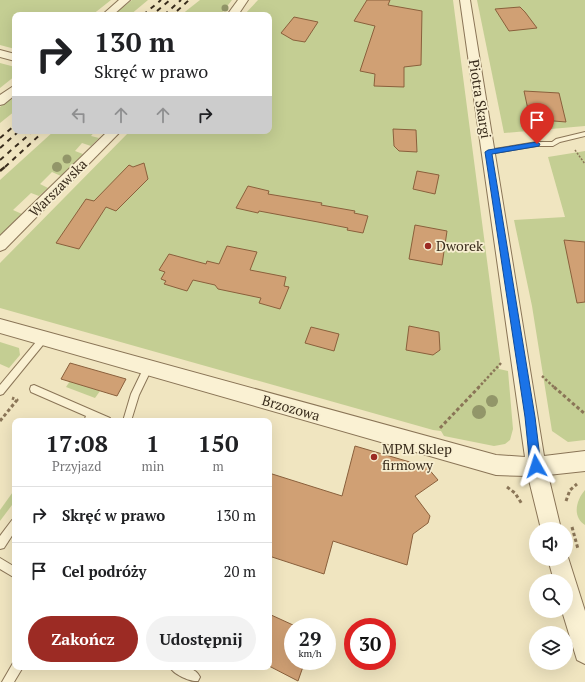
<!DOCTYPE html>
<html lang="pl">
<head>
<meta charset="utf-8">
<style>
  :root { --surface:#fff; --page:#f2f2f2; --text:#202124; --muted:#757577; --line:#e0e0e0; --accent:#9c2b24 }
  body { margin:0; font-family:"PT Serif",serif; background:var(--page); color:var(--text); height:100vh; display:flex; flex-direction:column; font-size:15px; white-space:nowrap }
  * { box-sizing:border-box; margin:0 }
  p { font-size:13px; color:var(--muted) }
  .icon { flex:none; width:22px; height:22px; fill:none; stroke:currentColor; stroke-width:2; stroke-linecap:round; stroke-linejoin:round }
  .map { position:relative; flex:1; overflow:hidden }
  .side { position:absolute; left:12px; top:418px; width:260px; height:252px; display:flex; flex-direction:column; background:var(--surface); border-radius:8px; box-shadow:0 4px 16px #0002 }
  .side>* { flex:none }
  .guide { position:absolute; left:12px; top:12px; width:260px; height:122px; border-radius:8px; box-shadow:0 4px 16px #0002; background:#fff; color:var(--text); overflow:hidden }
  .buttons { position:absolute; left:529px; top:522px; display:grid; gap:8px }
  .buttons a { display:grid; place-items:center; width:44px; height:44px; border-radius:50%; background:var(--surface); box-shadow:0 4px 16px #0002; font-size:20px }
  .speed { position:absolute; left:284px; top:618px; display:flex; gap:8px; font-size:20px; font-weight:700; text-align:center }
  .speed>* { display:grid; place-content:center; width:52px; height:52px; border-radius:50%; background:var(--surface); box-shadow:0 4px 16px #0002; line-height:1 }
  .speed small { font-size:10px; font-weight:400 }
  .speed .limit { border:6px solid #d22; background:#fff; color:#111 }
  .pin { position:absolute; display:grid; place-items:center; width:34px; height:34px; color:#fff; margin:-41px -17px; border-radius:50% 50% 50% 0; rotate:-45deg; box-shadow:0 0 4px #0007 }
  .pin .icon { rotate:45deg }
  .me { position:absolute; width:44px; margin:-22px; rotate:354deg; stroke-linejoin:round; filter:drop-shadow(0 0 3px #0008) }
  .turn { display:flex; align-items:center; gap:14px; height:84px; padding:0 16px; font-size:18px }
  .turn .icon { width:52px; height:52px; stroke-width:2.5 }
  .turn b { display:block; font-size:28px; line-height:34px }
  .lanes { display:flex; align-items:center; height:38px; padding:0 16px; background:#0003; justify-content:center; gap:20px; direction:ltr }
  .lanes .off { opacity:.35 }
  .eta { display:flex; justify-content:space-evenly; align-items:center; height:68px; text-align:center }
  .eta b { font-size:24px; font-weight:700; line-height:28px }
  .cta { display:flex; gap:8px; margin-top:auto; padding:8px 16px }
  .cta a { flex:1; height:46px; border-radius:24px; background:var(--accent); color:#fff; font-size:16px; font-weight:700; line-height:46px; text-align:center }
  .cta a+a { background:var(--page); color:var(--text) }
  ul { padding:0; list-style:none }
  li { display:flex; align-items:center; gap:12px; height:56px; padding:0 16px; border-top:1px solid var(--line) }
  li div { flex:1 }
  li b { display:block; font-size:15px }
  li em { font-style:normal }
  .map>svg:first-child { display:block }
  .green { fill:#c4ce93 }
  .building { fill:#d0a074; stroke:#8a603c }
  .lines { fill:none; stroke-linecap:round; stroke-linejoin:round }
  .lane-casing { stroke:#8a7557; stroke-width:2 }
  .street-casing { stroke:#8a7557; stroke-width:2 }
  .path-far2 { stroke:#8a7557; stroke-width:1.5; stroke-dasharray:2 1.5; stroke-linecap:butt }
  .path-far1 { stroke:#8a7557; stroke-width:2.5; stroke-dasharray:2.5 2; stroke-linecap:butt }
  .path { stroke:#8a7557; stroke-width:3; stroke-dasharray:3.5 2.5; stroke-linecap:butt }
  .lane { fill:#faf1d3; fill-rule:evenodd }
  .street { fill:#faf1d3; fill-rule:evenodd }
  .rail-far1 { stroke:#392c1c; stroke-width:2; stroke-dasharray:5 5; stroke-linecap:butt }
  .rail { stroke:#392c1c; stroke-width:2.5; stroke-dasharray:6 6; stroke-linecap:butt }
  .tree { fill:#929669 }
  .route { fill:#1a73e8; stroke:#114b97 }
  .poi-dot { fill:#9c2b24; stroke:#f7eed0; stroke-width:1.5 }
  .labels { text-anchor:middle; stroke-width:3.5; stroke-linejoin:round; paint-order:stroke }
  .street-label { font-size:14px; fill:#392c1c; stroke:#f7eed0 }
  .poi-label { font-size:14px; fill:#392c1c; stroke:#f7eed0; text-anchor:start }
</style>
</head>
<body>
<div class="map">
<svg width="585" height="682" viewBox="0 0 585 682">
  <rect width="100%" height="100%" fill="#f0e5c0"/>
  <!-- green -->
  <g class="green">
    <polygon points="0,0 111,0 92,15 15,15 15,49 0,45"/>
    <polygon points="132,0 148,0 130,15 113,15"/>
    <polygon points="200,0 232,0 221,14 181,15"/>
    <polygon points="258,0 453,0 500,360 499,369 508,371 513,429 510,440 505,444 494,446 444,436 441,431 433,430 0,308 0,263 130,131 269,131 269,15 244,15"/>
    <polygon points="477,0 585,0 585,126 504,133"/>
    <polygon points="0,63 15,67 15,76 0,88"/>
    <polygon points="15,95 15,111 0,123 0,107"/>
    <polygon points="54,131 95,131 91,136 99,138 91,146 82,143 75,151 83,154 61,176 52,172 40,184 48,188 39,196 31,193 13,210 22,214 0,235 0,180"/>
    <polygon points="585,151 585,440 568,442 552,431 532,306 514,220 565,217 548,157"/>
    <polygon points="0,342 19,348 20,355 9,368 0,364"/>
    <polygon points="70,381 100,391 95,398 66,387"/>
    <polygon points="15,489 15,501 0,521 0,510"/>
    <path d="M585 490V525C572 517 576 500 585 490Z"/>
  </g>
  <!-- building -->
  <g class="building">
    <polygon points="367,0 390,0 388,5 422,11 421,65 404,67 404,87 374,86 375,74 360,71 375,26 354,21"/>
    <polygon points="520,7 525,12 537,28 509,31 495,9"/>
    <polygon points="294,17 318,22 305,42 293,40 281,33"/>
    <polygon points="524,91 559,93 566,122 530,119"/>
    <polygon points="393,129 416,130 417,152 399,151 394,146"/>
    <polygon points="144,163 148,179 116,211 106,207 79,249 56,243 86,199 94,201 129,165 133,167"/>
    <polygon points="417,171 439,175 435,194 413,189"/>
    <polygon points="248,186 269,191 268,194 322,203 321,205 355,211 354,213 368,216 363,233 347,230 348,228 318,222 259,211 258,213 236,208"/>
    <polygon points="415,225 447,231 442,265 409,259"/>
    <polygon points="564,240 585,242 585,302 577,303"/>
    <polygon points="227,246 257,252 250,270 286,277 284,286 289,287 280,309 259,303 261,298 218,289 215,285 193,280 187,291 164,284 166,281 161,279 165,272 159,270 169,254 206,264 207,261 219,264"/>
    <polygon points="409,326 439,332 440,350 433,355 406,350"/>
    <polygon points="311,327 339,334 334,351 305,343"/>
    <polygon points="70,363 126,379 117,396 61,379"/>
    <polygon points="355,446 427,467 438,480 415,496 430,516 428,523 413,534 407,565 333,541 324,574 269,556 269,473 342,496"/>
    <polygon points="269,614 293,625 293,661 305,661 298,681 269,666"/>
  </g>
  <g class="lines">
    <defs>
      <g id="lane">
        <polygon points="585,132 585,136 560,142 553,146 537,146 488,154 485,152 488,150 537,142 552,142 556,139"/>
        <polygon points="44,335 47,336 48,338 47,340 3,394 0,395 0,385 41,336"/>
        <polygon points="148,364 151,365 152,368 139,395 131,421 123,421 131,394 145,365"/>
        <polygon points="34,385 110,418 111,421 94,420 93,421 84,421 86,416 31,392 30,389 31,386"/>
        <polygon points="15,518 15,531 4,548 0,549 0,536 12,520"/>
        <polygon points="0,558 15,567 15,578 0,569"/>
        <polygon points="15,662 15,667 23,667 14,682 2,682 13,663"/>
        <path d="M170 667C181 667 195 666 200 677L198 681C190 682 173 674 170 667Z"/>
      </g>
      <g id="street">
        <polygon points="119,0 130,0 113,15 102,15"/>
        <polygon points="238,0 248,0 238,15 227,15"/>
        <polygon points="460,0 470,0 544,456 585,451 585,471 548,475 561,529 541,529 528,476 496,475 0,333 0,319 496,455 525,457"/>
        <polygon points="0,50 15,54 15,61 0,57"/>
        <polygon points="15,85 15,95 4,104 0,105 0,95"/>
        <polygon points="108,131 121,131 5,249 0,251 0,236"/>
        <polygon points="566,551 585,611 585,664 577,660 562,611 566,611 566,581 554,581 548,559 566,559"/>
      </g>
    </defs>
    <!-- lane casing -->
    <use href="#lane" class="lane-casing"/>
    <!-- street casing -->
    <use href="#street" class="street-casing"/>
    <!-- path-far2 -->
    <polyline class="path-far2" points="575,150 585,164"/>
    <!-- path-far1 -->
    <g class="path-far1">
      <polyline points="542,376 555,388"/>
      <polyline points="478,388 501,363"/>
    </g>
    <!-- path -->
    <g class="path">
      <polyline points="554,387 585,414"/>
      <polyline points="0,421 17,400 12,398"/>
      <polyline points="440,428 479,387"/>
      <polyline points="507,487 515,493 522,504"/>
      <polyline points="566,501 570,490 577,484"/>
      <polyline points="572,527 578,549"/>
    </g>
    <!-- lane -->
    <use href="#lane" class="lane"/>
    <!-- street -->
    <use href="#street" class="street"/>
    <!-- rail-far1 -->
    <g class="rail-far1">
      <polyline points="157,11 170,0"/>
      <polyline points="177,11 189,0"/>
      <polyline points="143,15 161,0"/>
      <polyline points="164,15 181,0"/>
      <polyline points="0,138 15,125"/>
      <polyline points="0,148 19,131"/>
      <polyline points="0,160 33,131"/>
      <polyline points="5,167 44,131"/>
    </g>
    <!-- rail -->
    <polyline class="rail" points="0,171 6,166"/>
  </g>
  <!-- trees -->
  <g class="tree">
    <circle cx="225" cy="8" r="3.5"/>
    <circle cx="67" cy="159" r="4.5"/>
    <circle cx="57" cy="167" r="5"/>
    <circle cx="492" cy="401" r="6"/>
    <circle cx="479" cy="412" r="7"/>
  </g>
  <!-- route -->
  <polygon class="route" points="537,142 540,144 539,146 492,154 535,417 541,466 539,470 536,472 532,470 530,466 525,417 485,152 488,150"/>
  <!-- markers -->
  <g class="poi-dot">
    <circle cx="428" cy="246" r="4"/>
    <circle cx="374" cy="457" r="4"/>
  </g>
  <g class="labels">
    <!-- street labels -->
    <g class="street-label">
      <text transform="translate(480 99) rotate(81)" y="5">Piotra Skargi</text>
      <text transform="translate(58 188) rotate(-45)" y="5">Warszawska</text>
      <text transform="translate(291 408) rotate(16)" y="5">Brzozowa</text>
    </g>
    <!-- poi labels -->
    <g class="poi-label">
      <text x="436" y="251">Dworek</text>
      <text x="382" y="454">MPM Sklep<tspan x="382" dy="16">firmowy</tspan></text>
    </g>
  </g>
</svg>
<div class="buttons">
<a><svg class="icon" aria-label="sound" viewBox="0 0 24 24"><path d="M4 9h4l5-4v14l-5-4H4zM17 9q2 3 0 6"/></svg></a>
<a><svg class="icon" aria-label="search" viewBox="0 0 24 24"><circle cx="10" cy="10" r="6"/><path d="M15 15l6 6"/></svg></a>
<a><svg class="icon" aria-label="layers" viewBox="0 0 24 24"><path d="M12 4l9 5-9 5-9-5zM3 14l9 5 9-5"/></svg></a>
</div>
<div class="speed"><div>29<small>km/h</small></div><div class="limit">30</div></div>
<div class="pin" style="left:537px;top:144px;background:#d93025"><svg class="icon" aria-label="arrive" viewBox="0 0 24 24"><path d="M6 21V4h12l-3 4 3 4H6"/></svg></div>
<svg class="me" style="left:536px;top:466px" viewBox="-20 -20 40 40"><path d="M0-17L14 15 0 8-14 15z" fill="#1a73e8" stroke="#fff" stroke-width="4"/></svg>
<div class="guide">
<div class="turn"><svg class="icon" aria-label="right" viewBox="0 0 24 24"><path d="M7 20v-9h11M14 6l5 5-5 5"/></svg><div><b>130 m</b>Skręć w prawo</div></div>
<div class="lanes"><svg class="icon off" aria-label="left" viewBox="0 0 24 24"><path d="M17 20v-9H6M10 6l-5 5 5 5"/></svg><svg class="icon off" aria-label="ahead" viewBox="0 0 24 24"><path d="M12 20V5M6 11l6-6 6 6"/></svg><svg class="icon off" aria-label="ahead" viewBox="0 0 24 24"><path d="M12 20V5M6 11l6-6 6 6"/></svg><svg class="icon" aria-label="right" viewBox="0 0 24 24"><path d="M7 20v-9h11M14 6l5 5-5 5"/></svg></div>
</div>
<section class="side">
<div class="eta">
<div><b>17:08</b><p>Przyjazd</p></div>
<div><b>1</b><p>min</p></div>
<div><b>150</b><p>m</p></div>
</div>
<ul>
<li><svg class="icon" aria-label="right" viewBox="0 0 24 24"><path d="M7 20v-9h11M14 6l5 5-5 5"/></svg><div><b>Skręć w prawo</b></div><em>130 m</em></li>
<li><svg class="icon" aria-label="arrive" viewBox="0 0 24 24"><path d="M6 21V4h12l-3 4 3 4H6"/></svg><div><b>Cel podróży</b></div><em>20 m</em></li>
</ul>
<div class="cta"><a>Zakończ</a><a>Udostępnij</a></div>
</section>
</div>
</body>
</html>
